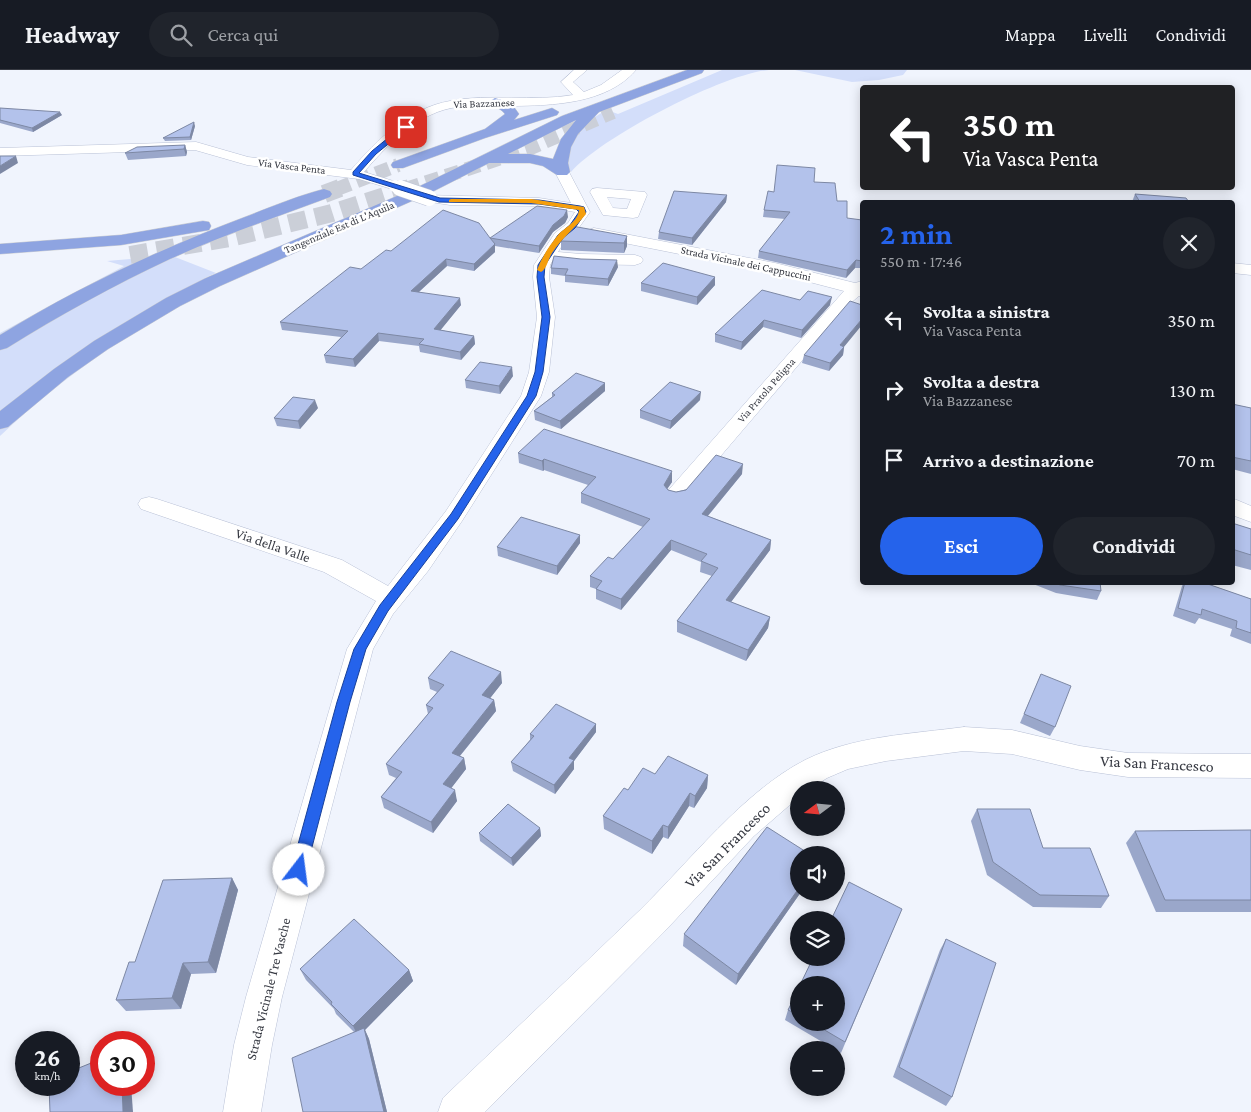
<!DOCTYPE html>
<html lang="it">
<head>
<meta charset="utf-8">
<style>
  :root { --surface:#171b24; --page:#20242c; --text:#f1f3f6; --muted:#9ea1a6; --line:#363941; --accent:#2563eb }
  body { margin:0; font-family:"Crimson Pro",serif; background:var(--page); color:var(--text); height:100vh; display:flex; flex-direction:column; font-size:19px; white-space:nowrap }
  * { box-sizing:border-box; margin:0 }
  p { font-size:16px; color:var(--muted) }
  .icon { flex:none; width:28px; height:28px; fill:none; stroke:currentColor; stroke-width:2; stroke-linecap:round; stroke-linejoin:round }
  .map { position:relative; flex:1; overflow:hidden }
  .side { position:absolute; left:860px; top:130px; width:375px; height:385px; display:flex; flex-direction:column; background:var(--surface); border-radius:5px; box-shadow:0 2px 12px #0003 }
  .side>* { flex:none }
  .banner { position:absolute; left:860px; top:15px; width:375px; height:105px; border-radius:5px; box-shadow:0 2px 12px #0003; background:#202124; color:#fff; overflow:hidden }
  .needle { width:32px; rotate:254deg }
  .controls { position:absolute; left:790px; top:711px; display:grid; gap:10px }
  .controls a { display:grid; place-items:center; width:55px; height:55px; border-radius:50%; background:var(--surface); box-shadow:0 2px 12px #0003; font-size:25px }
  .speed { position:absolute; left:15px; top:961px; display:flex; gap:10px; font-size:25px; font-weight:700; text-align:center }
  .speed>* { display:grid; place-content:center; width:65px; height:65px; border-radius:50%; background:var(--surface); box-shadow:0 2px 12px #0003; line-height:1 }
  .speed small { font-size:12px; font-weight:400 }
  .speed .limit { border:8px solid #d22; background:#fff; color:#111 }
  .pin { position:absolute; display:grid; place-items:center; width:42px; height:42px; color:#fff; margin:-21px; border-radius:10px; box-shadow:0 2px 8px #0006 }
  .me { position:absolute; width:55px; margin:-28px; rotate:15deg; stroke-linejoin:round; filter:drop-shadow(0 0 4px #0008) }
  .turn { display:flex; align-items:center; gap:18px; height:105px; padding:0 20px; font-size:22px }
  .turn .icon { width:65px; height:65px; stroke-width:2.5 }
  .turn b { display:block; font-size:35px; line-height:42px }
  .round { display:grid; place-items:center; flex:none; width:52px; height:52px; border-radius:26px; background:var(--page) }
  .overview { display:flex; align-items:center; justify-content:space-between; height:85px; padding:0 20px }
  h1 { font-size:30px; font-weight:700; line-height:38px; color:var(--accent) }
  .button { display:flex; gap:10px; margin-top:auto; padding:10px 20px }
  .button a { flex:1; height:58px; border-radius:30px; background:var(--accent); color:#fff; font-size:20px; font-weight:700; line-height:58px; text-align:center }
  .button a+a { background:var(--page); color:var(--text) }
  ul { padding:0; list-style:none }
  li { display:flex; align-items:center; gap:15px; height:70px; padding:0 20px }
  li div { flex:1 }
  li b { display:block; font-size:19px }
  li em { font-style:normal }
  header { display:flex; align-items:center; gap:30px; box-sizing:border-box; height:70px; padding:0 25px; background:var(--surface); border-bottom:1px solid var(--line) }
  header strong { font-size:24px }
  nav { display:flex; gap:28px; margin-inline-start:auto; font-size:18px }
  .search { width:350px; height:45px; background:var(--page); display:flex; align-items:center; gap:12px; box-sizing:border-box; padding:0 18px; border-radius:28px; color:var(--muted); font-size:19px }
  .map>svg:first-child { display:block }
  .green { fill:#d3defa }
  .lines { fill:none; stroke-linecap:round; stroke-linejoin:round }
  .highway-tunnel-far1 { stroke:#cbcfd8; stroke-width:14; stroke-dasharray:14 7; stroke-linecap:butt }
  .highway-tunnel { stroke:#cbcfd8; stroke-width:18; stroke-dasharray:18 9; stroke-linecap:butt }
  .minor-casing { stroke:#b9c1d6; stroke-width:1 }
  .highway-casing { stroke:#cfd0d2; stroke-width:1 }
  .minor { fill:#fff; fill-rule:evenodd }
  .highway { fill:#8ea4e1; fill-rule:evenodd }
  .minor-bridge-far1-casing { stroke:#b9c1d6; stroke-width:13; stroke-linecap:butt }
  .minor-bridge-casing { stroke:#b9c1d6; stroke-width:17; stroke-linecap:butt }
  .minor-bridge-far1 { stroke:#fff; stroke-width:12 }
  .minor-bridge { stroke:#fff; stroke-width:16 }
  .wall { fill:#9aa7ca }
  .shaded-wall { fill:#7d88a4 }
  .building { fill:#b3c2eb; stroke:#7d88a4 }
  .route { fill:#2563eb; stroke:#184099 }
  .slow { fill:#f59e0b }
  .labels { text-anchor:middle; stroke-width:5; stroke-linejoin:round; paint-order:stroke }
  .far-street-label { font-size:11px; fill:#373a43; stroke:#fff }
  .street-label { font-size:14px; fill:#373a43; stroke:#fff }
  .near-street-label { font-size:16px; fill:#373a43; stroke:#fff }
</style>
</head>
<body>
<header>
<strong>Headway</strong>
<div class="search"><svg class="icon" aria-label="search" viewBox="0 0 24 24"><circle cx="10" cy="10" r="6"/><path d="M15 15l6 6"/></svg>Cerca qui</div>
<nav><a>Mappa</a><a>Livelli</a><a>Condividi</a></nav>
</header>
<div class="map">
<svg width="1251" height="1042" viewBox="0 0 1251 1042">
  <rect width="100%" height="100%" fill="#f0f4fd"/>
  <!-- green -->
  <g class="green">
    <path d="M722 0H769C723 4 602 67 571 102L565 95C570 69 583 52 607 40L618 44Z"/>
    <polygon points="795,0 907,0 903,5 879,10 852,12"/>
    <path d="M175 187 216 203 205 208 221 215C139 254 66 304 0 366V263L124 196 107 191 130 189 153 197Z"/>
  </g>
  <g class="lines">
    <!-- highway-tunnel-far1 -->
    <g class="highway-tunnel-far1">
      <polyline points="337,119 398,95"/>
      <polyline points="406,119 526,80 613,42"/>
    </g>
    <!-- highway-tunnel -->
    <g class="highway-tunnel">
      <polyline points="324,124 340,118"/>
      <polyline points="130,185 230,168 332,143 410,118"/>
    </g>
    <defs>
      <g id="minor">
        <path d="M574 0H587L573 12 584 22 601 15 622 0H636C596 46 513 33 458 37 420 41 388 74 364 102L400 113 402 116 400 119 395 120 359 109 247 95 195 80 0 86V78L196 72 248 87 351 100C377 70 409 38 450 31 490 23 532 32 573 25L561 12Z"/>
        <polygon points="562,98 569,102 590,142 578,159 566,169 558,182 581,184 635,185 641,187 643,190 641,193 635,195 581,194 553,190 550,195 549,207 555,247 549,302 541,326 462,451 428,501 393,544 373,579 282,927 272,975 261,1042 223,1042 234,975 246,927 347,579 376,531 324,502 141,439 138,434 141,429 149,427 157,429 342,490 388,516 446,441 521,326 529,302 537,247 533,207 534,195 555,163 568,153 575,142 539,136 450,135 424,131 422,128 424,125 539,128 571,133 555,102"/>
        <path d="M597 118 645 122 647 125 638 147 633 148 603 145 590 122 592 119ZM607 127 631 129 627 139 613 138Z"/>
        <polygon points="594,158 775,193 855,213 862,211 862,227 859,226 853,231 684,429 676,431 668,429 665,424 844,221 775,203 589,166 586,163 589,160"/>
        <polygon points="1232,193 1251,195 1251,205 1232,203"/>
        <polygon points="1232,428 1251,436 1251,452 1232,445"/>
        <path d="M964 657 1012 660 1080 676 1128 683 1251 684V708L1128 707 1080 700 1012 684 964 681 886 691 848 699 827 708 808 720H799V727L754 766 664 862 485 1042H438L443 1028C509 965 575 903 640 840 690 791 743 722 805 690 853 666 912 664 964 657Z"/>
      </g>
      <g id="highway">
        <path d="M687 0H704L702 3 599 42 578 64 571 77 568 93 570 102 567 105H557L543 96 530 93H489L430 123 220 216 180 236 108 279 68 307 8 357 0 359V341L54 299 94 271 166 228 206 208 418 117 562 46ZM576 50 561 69 553 89 530 84H508Z"/>
        <path d="M495 28 511 33 519 44 514 50 552 38 559 42 557 45 485 68 403 98H393L391 95 393 92 485 59 505 44C500 37 493 38 488 32Z"/>
        <path d="M324 119 330 121 332 124 330 127C276 147 222 166 170 189 114 215 60 245 7 278L0 280V265C78 217 160 179 245 147 271 137 297 126 324 119Z"/>
        <polygon points="203,151 209,152 211,156 209,160 121,175 0,184 0,174 121,165"/>
      </g>
    </defs>
    <!-- minor casing -->
    <use href="#minor" class="minor-casing"/>
    <!-- highway casing -->
    <use href="#highway" class="highway-casing"/>
    <!-- minor -->
    <use href="#minor" class="minor"/>
    <!-- highway -->
    <use href="#highway" class="highway"/>
    <defs>
      <polyline id="minor-bridge-far1" points="395,116 403,119"/>
      <polyline id="minor-bridge" points="400,118 429,128"/>
    </defs>
    <!-- minor-bridge-far1 casing -->
    <use href="#minor-bridge-far1" class="minor-bridge-far1-casing"/>
    <!-- minor-bridge casing -->
    <use href="#minor-bridge" class="minor-bridge-casing"/>
    <!-- minor-bridge-far1 -->
    <use href="#minor-bridge-far1" class="minor-bridge-far1"/>
    <!-- minor-bridge -->
    <use href="#minor-bridge" class="minor-bridge"/>
  </g>
  <!-- wall -->
  <g class="wall">
    <polygon points="0,38 62,45 33,62 0,53"/>
    <polygon points="195,56 191,70 165,71 163,68"/>
    <polygon points="185,75 187,82 186,86 128,90 125,83"/>
    <polygon points="814,112 837,131 847,148 862,191 861,198 855,198 846,208 758,188 759,181 785,149 763,147 764,140 774,122"/>
    <polygon points="1135,124 1189,132 1132,132"/>
    <polygon points="727,125 726,132 692,175 658,169 659,162"/>
    <polygon points="568,147 565,153 553,162 539,183 495,176 495,182 474,201 447,196 419,222 461,235 440,260 474,266 475,274 461,290 420,282 419,276 379,271 355,297 326,293 324,285 341,267 282,260 280,252 361,199 391,181 490,168"/>
    <polygon points="627,166 627,176 624,183 561,180 561,171"/>
    <polygon points="618,197 608,216 565,212 565,206 551,204 551,198"/>
    <polygon points="715,207 715,215 697,235 641,221 641,213"/>
    <polygon points="800,230 830,235 801,268 763,257 741,280 715,272 715,264"/>
    <polygon points="844,277 843,285 829,301 802,293 804,285"/>
    <polygon points="513,306 500,324 466,318 465,310"/>
    <polygon points="605,313 605,321 561,359 535,350 534,341 552,327 552,323"/>
    <polygon points="700,330 670,359 640,348 640,340"/>
    <polygon points="1232,334 1251,338 1251,404 1232,399"/>
    <polygon points="318,338 300,359 277,356 274,348"/>
    <polygon points="518,383 672,412 667,419 668,420 676,422 742,404 708,446 771,470 770,480 731,532 770,547 768,558 746,591 677,562 677,551 712,506 700,502 701,492 671,480 621,540 596,529 596,519 590,517 590,506 613,489 643,457 581,433 581,423 588,415 544,400 543,401 519,393"/>
    <polygon points="1232,453 1251,459 1251,500 1232,495"/>
    <polygon points="580,465 580,473 557,505 498,486 497,477"/>
    <polygon points="1028,512 1100,512 1101,521 1097,530 1056,523"/>
    <polygon points="1184,512 1202,512 1251,529 1251,574 1230,566 1232,559 1199,548 1195,554 1173,546 1182,516"/>
    <polygon points="1041,604 1055,657 1050,666 1020,653"/>
    <polygon points="428,608 502,613 490,628 494,630 496,641 460,686 464,688 466,699 451,718 457,731 433,763 384,738 381,727 396,708 389,705 386,694 428,644 426,635 437,622 430,619"/>
    <polygon points="596,654 596,662 574,691 574,699 555,724 513,701 511,692 530,670 530,664"/>
    <polygon points="655,704 708,705 707,718 694,738 689,736 668,769 663,767 652,784 604,759 603,746 628,720"/>
    <polygon points="977,739 1043,778 1109,826 1101,838 1033,837 987,805 971,751"/>
    <polygon points="540,758 541,766 513,796 480,771 479,763"/>
    <polygon points="1251,760 1251,842 1156,842 1126,773 1135,761"/>
    <polygon points="232,808 238,820 216,903 191,904 181,939 126,941 116,930 135,892"/>
    <polygon points="799,822 801,822 736,915 683,876 684,864"/>
    <polygon points="902,839 841,983 785,950 788,940 799,918 799,952 836,952"/>
    <polygon points="946,869 952,1027 946,1036 893,1007 940,880"/>
    <polygon points="300,899 409,900 413,911 365,960 369,969 387,1042 303,1042 354,962 336,944 334,939 306,910"/>
  </g>
  <!-- shaded-wall -->
  <g class="shaded-wall">
    <polygon points="60,42 62,45 33,62 32,58"/>
    <polygon points="194,52 195,56 191,70 190,67"/>
    <polygon points="185,75 187,82 186,86 184,79"/>
    <polygon points="16,86 18,93 0,104 0,96"/>
    <polygon points="727,125 726,132 692,175 692,168"/>
    <polygon points="567,140 568,147 565,153 553,162 539,183 539,176 553,155"/>
    <polygon points="627,166 627,176 624,183 624,173"/>
    <polygon points="495,174 495,182 474,201 474,194"/>
    <polygon points="446,189 447,196 412,228 411,221"/>
    <polygon points="617,190 618,197 608,216 608,209"/>
    <polygon points="856,190 855,198 846,208 847,200"/>
    <polygon points="715,207 715,215 697,235 697,227"/>
    <polygon points="832,227 830,235 801,268 802,260"/>
    <polygon points="460,228 461,235 435,267 434,259"/>
    <polygon points="862,249 862,255 839,283 844,277 843,285 829,301 830,293 840,275"/>
    <polygon points="764,250 763,257 741,280 742,272"/>
    <polygon points="378,263 379,271 355,297 353,289"/>
    <polygon points="474,266 475,274 461,290 460,282"/>
    <polygon points="512,297 513,306 500,324 499,316"/>
    <polygon points="605,313 605,321 561,359 560,351"/>
    <polygon points="701,322 700,330 670,359 671,351"/>
    <polygon points="315,330 318,338 300,359 298,351"/>
    <polygon points="544,389 544,400 543,401 542,391"/>
    <polygon points="743,394 742,404 701,454 702,444"/>
    <polygon points="672,401 672,412 663,425 664,415"/>
    <polygon points="580,465 580,473 557,505 557,496"/>
    <polygon points="671,470 671,480 621,540 621,529"/>
    <polygon points="771,470 770,480 725,540 726,530"/>
    <polygon points="770,547 768,558 746,591 748,580"/>
    <polygon points="501,602 502,613 484,636 482,625"/>
    <polygon points="494,630 496,641 454,693 452,683"/>
    <polygon points="596,654 596,662 574,691 574,699 555,724 554,715 569,688"/>
    <polygon points="464,688 466,699 446,725 443,714"/>
    <polygon points="708,705 707,718 694,738 695,726"/>
    <polygon points="455,720 457,731 433,763 431,752"/>
    <polygon points="690,723 689,736 668,769 668,757"/>
    <polygon points="663,755 663,767 652,784 652,771"/>
    <polygon points="540,758 541,766 513,796 511,788"/>
    <polygon points="232,808 238,820 216,903 208,892"/>
    <polygon points="799,818 799,822 801,822 736,915 738,904"/>
    <polygon points="183,893 191,904 181,939 172,928"/>
    <polygon points="409,900 413,911 365,960 369,969 387,1042 384,1042 358,966 353,956"/>
    <polygon points="122,1015 131,1015 133,1042 123,1042"/>
  </g>
  <!-- building -->
  <g class="building">
    <polygon points="0,38 60,42 32,58 0,50"/>
    <polygon points="194,52 190,67 163,68"/>
    <polygon points="185,75 184,79 125,83 137,77"/>
    <polygon points="0,86 16,86 0,96"/>
    <polygon points="777,95 815,98 814,112 835,113 837,131 847,131 847,148 862,150 862,191 856,190 847,200 759,181 790,142 764,140 768,121 774,122"/>
    <polygon points="674,121 727,125 692,168 659,162"/>
    <polygon points="1135,124 1186,128 1189,132 1140,132"/>
    <polygon points="537,136 567,140 564,146 553,155 539,176 490,168 495,174 474,194 446,189 411,221 460,228 434,259 474,266 460,282 419,274 424,269 378,263 353,289 324,285 348,261 280,252 350,197 361,199 386,180 391,181 443,140 479,153 490,168"/>
    <polygon points="572,156 627,166 624,173 561,171"/>
    <polygon points="554,186 581,189 617,190 608,209 565,205 568,199 551,198"/>
    <polygon points="663,193 715,207 697,227 641,213"/>
    <polygon points="762,220 800,230 808,221 832,227 802,260 764,250 742,272 715,264"/>
    <polygon points="850,231 862,235 862,249 840,275 844,277 830,293 804,285"/>
    <polygon points="480,292 512,297 499,316 465,310"/>
    <polygon points="576,303 605,313 560,351 534,341 555,325 552,323"/>
    <polygon points="670,312 701,322 671,351 640,340"/>
    <polygon points="293,327 315,330 298,351 274,348"/>
    <polygon points="1232,334 1251,338 1251,391 1232,387"/>
    <polygon points="544,359 672,401 664,415 668,420 676,422 686,420 716,385 743,394 702,444 771,470 726,530 770,547 748,580 677,551 718,498 701,491 707,484 671,470 621,529 596,519 602,511 590,506 608,487 613,489 650,449 581,423 596,407 544,389 542,391 518,383"/>
    <polygon points="521,447 580,465 557,496 497,477"/>
    <polygon points="1232,453 1251,459 1251,485 1232,479"/>
    <polygon points="1054,512 1100,512 1101,521 1060,515"/>
    <polygon points="1185,512 1202,512 1251,529 1251,563 1236,558 1237,551 1202,539 1201,545 1178,538"/>
    <polygon points="451,581 501,602 482,625 494,630 452,683 464,688 443,714 455,720 431,752 381,727 402,702 386,694 433,638 426,635 444,615 428,608"/>
    <polygon points="1041,604 1071,616 1055,657 1024,644"/>
    <polygon points="556,634 596,654 569,688 574,690 554,715 511,692 534,666 530,664"/>
    <polygon points="668,686 708,705 695,726 690,723 668,757 663,755 652,771 603,746 624,718 628,720 643,698 655,704"/>
    <polygon points="508,734 540,758 511,788 479,763"/>
    <polygon points="977,739 1030,739 1043,778 1090,778 1109,826 1040,825 993,792"/>
    <polygon points="767,757 811,785 799,785 799,818 738,904 684,864"/>
    <polygon points="1251,760 1251,830 1165,830 1135,761"/>
    <polygon points="232,808 208,892 183,893 172,928 116,930 129,892 135,892 163,810"/>
    <polygon points="849,812 902,839 845,972 811,952 836,952 836,915 800,915 813,888 836,888 836,850 831,850"/>
    <polygon points="354,849 409,900 353,956 331,934 332,932 300,899"/>
    <polygon points="946,869 996,893 952,1027 899,997"/>
    <polygon points="799,918 799,945 788,940"/>
    <polygon points="364,958 384,1042 303,1042 292,988"/>
    <polygon points="101,989 101,1015 122,1015 123,1042 50,1042 49,1015 69,1015 69,1002"/>
  </g>
  <!-- route -->
  <polygon class="route" points="404,55 409,57 376,84 359,103 440,128 539,130 580,136 584,137 586,142 575,158 563,168 545,195 544,207 550,247 543,302 536,326 458,449 388,541 366,579 350,632 306,800 304,804 299,806 294,804 291,800 337,632 354,579 380,535 451,444 527,326 535,302 542,247 537,207 538,195 558,165 570,155 579,142 576,139 539,134 439,132 353,105 353,102 372,81"/>
  <!-- slow -->
  <path class="slow" d="M451 129H531L584 137 586 144C575 158 562 168 552 183 548 189 547 199 541 202L537 200C542 187 549 176 558 165 565 157 578 152 579 140L531 133 449 132V130Z"/>
  <g class="labels">
    <!-- far-street labels -->
    <g class="far-street-label">
      <text transform="translate(484 33) rotate(-2)" y="4">Via Bazzanese</text>
      <text transform="translate(292 96) rotate(7)" y="4">Via Vasca Penta</text>
      <text transform="translate(339 157) rotate(-23)" y="4">Tangenziale Est di L'Aquila</text>
      <text transform="translate(746 193) rotate(12)" y="4">Strada Vicinale dei Cappuccini</text>
      <text transform="translate(766 320) rotate(-49)" y="4">Via Pratola Peligna</text>
    </g>
    <!-- street labels -->
    <g class="street-label">
      <text transform="translate(273 475) rotate(19)" y="5">Via della Valle</text>
      <text transform="translate(268 919) rotate(-76)" y="5">Strada Vicinale Tre Vasche</text>
    </g>
    <!-- near-street labels -->
    <g class="near-street-label">
      <text transform="translate(1157 693) rotate(3)" y="6">Via San Francesco</text>
      <text transform="translate(727 775) rotate(-45)" y="6">Via San Francesco</text>
    </g>
  </g>
</svg>
<div class="controls">
<a><svg class="needle" viewBox="-14 -14 28 28"><path d="M0-13l5 13h-10z" fill="#e53935"/><path d="M0 13l5-13h-10z" fill="#9ea1a6"/></svg></a>
<a><svg class="icon" aria-label="sound" viewBox="0 0 24 24"><path d="M4 9h4l5-4v14l-5-4H4zM17 9q2 3 0 6"/></svg></a>
<a><svg class="icon" aria-label="layers" viewBox="0 0 24 24"><path d="M12 4l9 5-9 5-9-5zM3 14l9 5 9-5"/></svg></a>
<a>+</a>
<a>−</a>
</div>
<div class="speed"><div>26<small>km/h</small></div><div class="limit">30</div></div>
<div class="pin" style="left:406px;top:57px;background:#d93025"><svg class="icon" aria-label="arrive" viewBox="0 0 24 24"><path d="M6 21V4h12l-3 4 3 4H6"/></svg></div>
<svg class="me" style="left:299px;top:800px" viewBox="-20 -20 40 40"><circle r="19" fill="#fff"/><path d="M0-13L10 11 0 6-10 11z" fill="#2563eb"/></svg>
<div class="banner">
<div class="turn"><svg class="icon" aria-label="left" viewBox="0 0 24 24"><path d="M17 20v-9H6M10 6l-5 5 5 5"/></svg><div><b>350 m</b>Via Vasca Penta</div></div>
</div>
<section class="side">
<div class="overview"><div><h1>2 min</h1><p>550 m · 17:46</p></div><a class="round"><svg class="icon" aria-label="close" viewBox="0 0 24 24"><path d="M6 6l12 12M18 6L6 18"/></svg></a></div>
<ul>
<li><svg class="icon" aria-label="left" viewBox="0 0 24 24"><path d="M17 20v-9H6M10 6l-5 5 5 5"/></svg><div><b>Svolta a sinistra</b><p>Via Vasca Penta</p></div><em>350 m</em></li>
<li><svg class="icon" aria-label="right" viewBox="0 0 24 24"><path d="M7 20v-9h11M14 6l5 5-5 5"/></svg><div><b>Svolta a destra</b><p>Via Bazzanese</p></div><em>130 m</em></li>
<li><svg class="icon" aria-label="arrive" viewBox="0 0 24 24"><path d="M6 21V4h12l-3 4 3 4H6"/></svg><div><b>Arrivo a destinazione</b></div><em>70 m</em></li>
</ul>
<div class="button"><a>Esci</a><a>Condividi</a></div>
</section>
</div>
</body>
</html>
